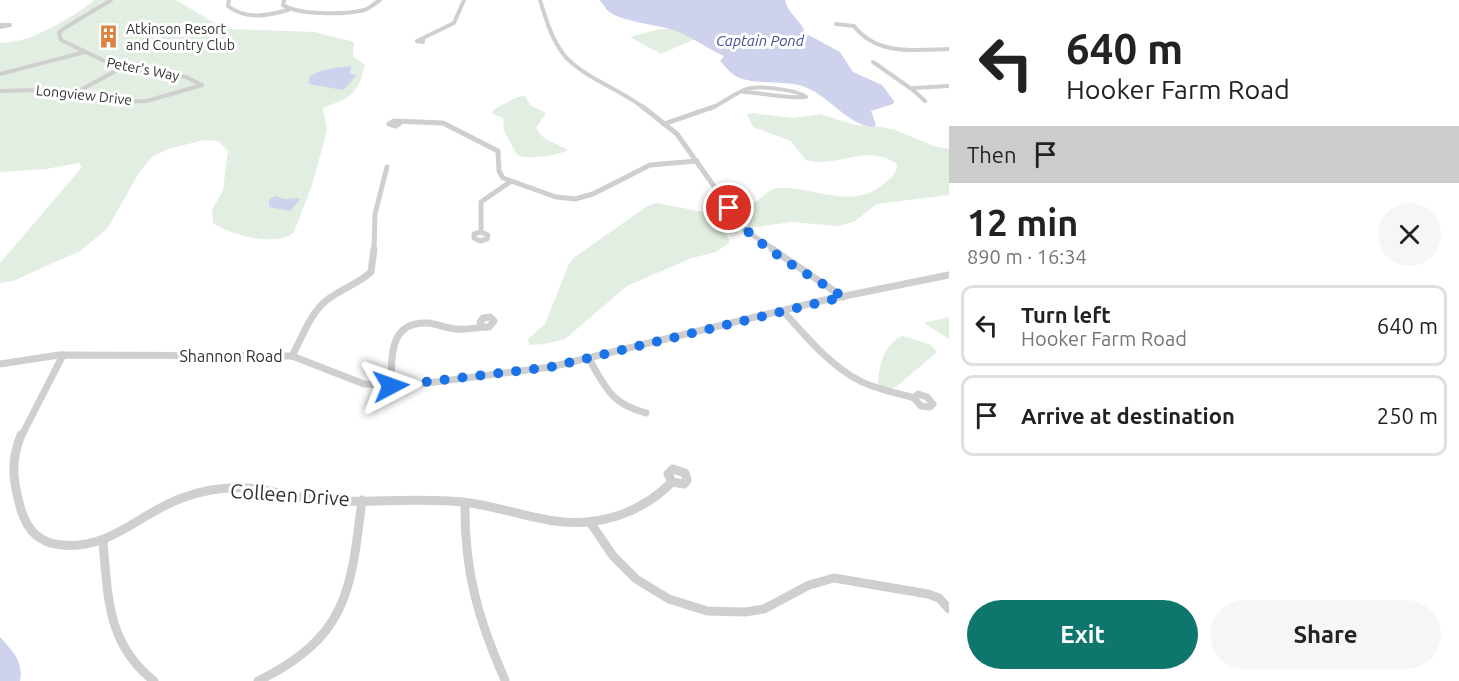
<!DOCTYPE html>
<html lang="en">
<head>
<meta charset="utf-8">
<style>
  :root { --surface:#fff; --page:#f6f6f6; --text:#222; --muted:#767676; --line:#e0e0e0; --accent:#0f766e }
  body { margin:0; font-family:Ubuntu,sans-serif; background:var(--page); color:var(--text); height:100vh; display:flex; flex-direction:column; font-size:22px; white-space:nowrap }
  * { box-sizing:border-box; margin:0 }
  p { font-size:20px; color:var(--muted) }
  .icon { flex:none; width:33px; height:33px; fill:none; stroke:currentColor; stroke-width:2; stroke-linecap:round; stroke-linejoin:round }
  .map { position:relative; flex:1; overflow:hidden }
  .panel { display:flex; flex-direction:column; background:var(--surface); width:510px }
  .panel>* { flex:none }
  .banner { background:#fff; color:var(--text); overflow:hidden }
  .pin { position:absolute; display:grid; place-items:center; width:51px; height:51px; color:#fff; margin:-26px; border:3px solid #fff; border-radius:50%; box-shadow:0 2px 6px #0007 }
  .me { position:absolute; width:66px; margin:-33px; rotate:86deg; stroke-linejoin:round; filter:drop-shadow(0 0 4px #0008) }
  .turn { display:flex; align-items:center; gap:21px; height:126px; padding:0 18px; font-size:27px }
  .turn .icon { width:78px; height:78px; stroke-width:2.5 }
  .turn b { display:block; font-size:42px; line-height:51px }
  .then { display:flex; align-items:center; height:57px; padding:0 18px; background:#0003; gap:12px; font-size:22px }
  .round { display:grid; place-items:center; flex:none; width:63px; height:63px; border-radius:32px; background:var(--page) }
  .summary { display:flex; align-items:center; justify-content:space-between; height:102px; padding:0 18px }
  h1 { font-size:36px; font-weight:700; line-height:45px }
  .button { display:flex; gap:12px; margin-top:auto; padding:12px 18px }
  .button a { flex:1; height:69px; border-radius:36px; background:var(--accent); color:#fff; font-size:24px; font-weight:700; line-height:69px; text-align:center }
  .button a+a { background:var(--page); color:var(--text) }
  ul { padding:0; list-style:none }
  li { display:flex; align-items:center; gap:18px; height:81px; margin:0 12px 9px; padding:0 6px; border:3px solid var(--line); border-radius:12px }
  li div { flex:1 }
  li b { display:block; font-size:22px }
  li em { font-style:normal }
  main { display:flex; flex:1; min-height:0 }
  .map>svg:first-child { display:block }
  .green { fill:#e2eee1 }
  .water { fill:#cfd2ec }
  .lines { fill:none; stroke-linecap:round; stroke-linejoin:round }
  .minor-far3 { stroke:#cfcfcf; stroke-width:4 }
  .minor-far2 { stroke:#cfcfcf; stroke-width:5 }
  .minor-far1 { stroke:#cfcfcf; stroke-width:7 }
  .minor { stroke:#cfcfcf; stroke-width:9 }
  .route { stroke:#1a73e8; stroke-width:10; stroke-dasharray:0 18 }
  .labels { text-anchor:middle; stroke-width:6; stroke-linejoin:round; paint-order:stroke }
  .far-poi-label { font-size:14px; fill:#323232; stroke:#fff; text-anchor:start }
  .far-street-label { font-size:14px; fill:#323232; stroke:#fff }
  .far-water-label { font-size:15px; font-style:italic; fill:#424c92; stroke:#fff }
  .street-label { font-size:16px; fill:#323232; stroke:#fff }
  .near-street-label { font-size:20px; fill:#323232; stroke:#fff }
</style>
</head>
<body>
<main>
<div class="map">
<svg width="949" height="681" viewBox="0 0 949 681">
  <rect width="100%" height="100%" fill="#fff"/>
  <!-- green -->
  <g class="green">
    <path d="M94 0H176L218 25 230 29 314 32 354 42 353 56 365 65C357 96 351 97 323 108L327 131 312 185 294 232C278 248 229 235 213 223L212 210 223 190 228 151 218 141 204 140 168 149 152 157 140 171 107 229 80 251 13 281 0 283V263L82 167 79 163 46 169 0 172V43C9 42 20 41 28 38 44 33 83 11 94 0Z"/>
    <polygon points="660,29 674,29 695,39 661,54 630,37"/>
    <path d="M525 96 530 105 546 113 536 128 544 138 568 150C559 156 525 160 517 155L504 131 503 118 492 113 493 110 517 97Z"/>
    <path d="M752 113 793 118 820 114 855 125 875 126 895 130 934 146 949 149V195L877 204 855 221 839 226 791 222 750 228 737 215 734 208C741 205 750 205 756 201 765 196 769 188 780 188 815 187 853 211 885 183 892 177 897 174 897 164 866 142 836 169 806 160L791 141 753 127 747 114Z"/>
    <polygon points="656,203 710,213 729,239 729,243 716,252 692,258 627,286 565,339 545,344 529,345 528,339 545,324 569,264 575,257 646,207"/>
    <polygon points="949,317 949,339 924,323"/>
    <path d="M903 336 931 345 937 352 896 387 889 390 882 388 878 384C878 367 885 342 903 336Z"/>
  </g>
  <!-- water -->
  <g class="water">
    <path d="M599 0H785C788 14 802 21 805 33L840 52 853 72 882 85 894 101 893 104 871 111 876 125 872 127C847 124 829 96 805 87 786 79 749 87 733 74 728 71 724 65 720 61L724 56C708 49 695 39 679 32 659 24 623 23 608 11 605 8 603 3 599 0Z"/>
    <path d="M351 66 350 74 357 75 343 90 308 84 310 76C327 67 333 69 351 66Z"/>
    <polygon points="275,196 285,199 298,198 300,200 290,211 269,207 269,200"/>
    <path d="M0 637C12 651 24 661 20 681H0Z"/>
  </g>
  <g class="lines">
    <!-- minor-far3 -->
    <g class="minor-far3">
      <polyline points="111,0 63,29 59,33 61,40 113,65 186,77 202,85"/>
      <path d="M229 0 228 6C246 20 267 16 288 10"/>
      <path d="M284 0 283 5C298 15 345 15 364 10 369 9 375 3 380 0"/>
      <path d="M540 0C546 19 551 38 564 55 582 77 622 90 645 109"/>
      <path d="M836 24 854 26C877 56 915 50 949 49"/>
      <polyline points="0,25 10,25 0,27"/>
      <polyline points="423,39 423,42 417,41 454,23 464,0"/>
      <polyline points="873,62 913,90 925,101"/>
      <polyline points="0,74 85,52"/>
      <polyline points="913,88 949,86"/>
      <polyline points="0,91 39,90 82,94 112,102 147,101 202,85"/>
      <polyline points="75,93 123,67"/>
      <path d="M709 109C723 104 737 90 751 88 762 86 798 90 806 97 786 99 764 93 744 92"/>
    </g>
    <!-- minor-far2 -->
    <g class="minor-far2">
      <polyline points="643,107 677,134 745,230 775,250"/>
      <polyline points="400,123 396,126 389,124 394,121 443,123 498,151 499,171 503,178 556,197 575,199 593,194 650,165 697,161"/>
      <polyline points="664,124 713,107"/>
      <polygon points="481,232 488,235 487,239 480,241 474,238 474,234"/>
      <polyline points="481,232 481,202 510,182"/>
      <polyline points="374,250 375,214 387,167"/>
    </g>
    <!-- minor-far1 -->
    <g class="minor-far1">
      <polyline points="772,249 843,297"/>
      <path d="M783 311C806 336 829 365 860 381 876 389 897 393 914 398"/>
      <path d="M292 356C302 338 310 313 327 300 341 289 358 284 371 272L374 249"/>
      <path d="M589 359C606 388 611 404 646 413"/>
      <polyline points="0,364 59,355 292,356 364,384 412,385 551,367 825,300 949,275"/>
      <path d="M391 386C392 358 388 321 428 323 437 324 446 328 456 329 467 330 478 327 489 327L494 321 490 317 483 318 480 322 482 325"/>
      <polygon points="918,394 927,397 933,404 930,407 921,406 914,398"/>
      <polyline points="21,437 63,355"/>
    </g>
    <!-- minor -->
    <g class="minor">
      <path d="M21 435C10 462 13 482 21 510 28 531 39 543 62 545 110 550 140 513 182 498 206 489 233 486 258 489 282 493 306 500 330 501 374 503 418 497 462 502 504 506 545 526 587 522 620 519 649 505 672 482"/>
      <polygon points="673,469 685,473 687,480 684,484 672,482 668,474"/>
      <path d="M465 503C464 570 478 619 505 680"/>
      <polyline points="590,522 613,556 636,579 669,599 707,611 745,612 764,609 809,585 834,578 928,594 939,598 949,609"/>
      <path d="M103 542C108 597 107 644 154 681"/>
      <path d="M258 681C348 637 351 590 362 500"/>
    </g>
  </g>
  <g class="lines">
    <!-- route -->
    <path class="route" d="M391 386 551 367 843 297C808 273 749 244 729 208"/>
  </g>
  <!-- icons -->
  <defs>
    <symbol id="building-bare" viewBox="-9 -9 18 18"><path d="M-4-6H4V6H1V3H-1V6H-4ZM-2.5-4.3h1.7v1.8h-1.7ZM.8-4.3h1.7v1.8H.8ZM-2.5-1h1.7V.8h-1.7ZM.8-1h1.7V.8H.8Z" fill="#de823f" stroke="#fff" stroke-width="2.5" paint-order="stroke"/></symbol>
  </defs>
  <g fill-rule="evenodd">
    <use href="#building-bare" x="92" y="20" width="33" height="33"/>
  </g>
  <g class="labels">
    <!-- far-poi labels -->
    <g class="far-poi-label">
      <text x="126" y="34">Atkinson Resort<tspan x="126" dy="16">and Country Club</tspan></text>
    </g>
    <!-- far-street labels -->
    <g class="far-street-label">
      <text transform="translate(143 69) rotate(11)" y="5">Peter's Way</text>
      <text transform="translate(84 95) rotate(6)" y="5">Longview Drive</text>
    </g>
    <!-- far-water labels -->
    <g class="far-water-label">
      <text x="760" y="46">Captain Pond</text>
    </g>
    <!-- street labels -->
    <g class="street-label">
      <text x="231" y="362">Shannon Road</text>
    </g>
    <!-- near-street labels -->
    <g class="near-street-label">
      <text transform="translate(290 495) rotate(4)" y="7">Colleen Drive</text>
    </g>
  </g>
</svg>
<div class="pin" style="left:729px;top:208px;background:#d93025"><svg class="icon" aria-label="arrive" viewBox="0 0 24 24"><path d="M6 21V4h12l-3 4 3 4H6"/></svg></div>
<svg class="me" style="left:391px;top:386px" viewBox="-20 -20 40 40"><path d="M0-17L14 15 0 8-14 15z" fill="#1a73e8" stroke="#fff" stroke-width="4"/></svg>
</div>
<section class="panel">
<div class="banner">
<div class="turn"><svg class="icon" aria-label="left" viewBox="0 0 24 24"><path d="M17 20v-9H6M10 6l-5 5 5 5"/></svg><div><b>640 m</b>Hooker Farm Road</div></div>
<div class="then">Then<svg class="icon" aria-label="arrive" viewBox="0 0 24 24"><path d="M6 21V4h12l-3 4 3 4H6"/></svg></div>
</div>
<div class="summary"><div><h1>12 min</h1><p>890 m · 16:34</p></div><a class="round"><svg class="icon" aria-label="close" viewBox="0 0 24 24"><path d="M6 6l12 12M18 6L6 18"/></svg></a></div>
<ul>
<li><svg class="icon" aria-label="left" viewBox="0 0 24 24"><path d="M17 20v-9H6M10 6l-5 5 5 5"/></svg><div><b>Turn left</b><p>Hooker Farm Road</p></div><em>640 m</em></li>
<li><svg class="icon" aria-label="arrive" viewBox="0 0 24 24"><path d="M6 21V4h12l-3 4 3 4H6"/></svg><div><b>Arrive at destination</b></div><em>250 m</em></li>
</ul>
<div class="button"><a>Exit</a><a>Share</a></div>
</section>
</main>
</body>
</html>
